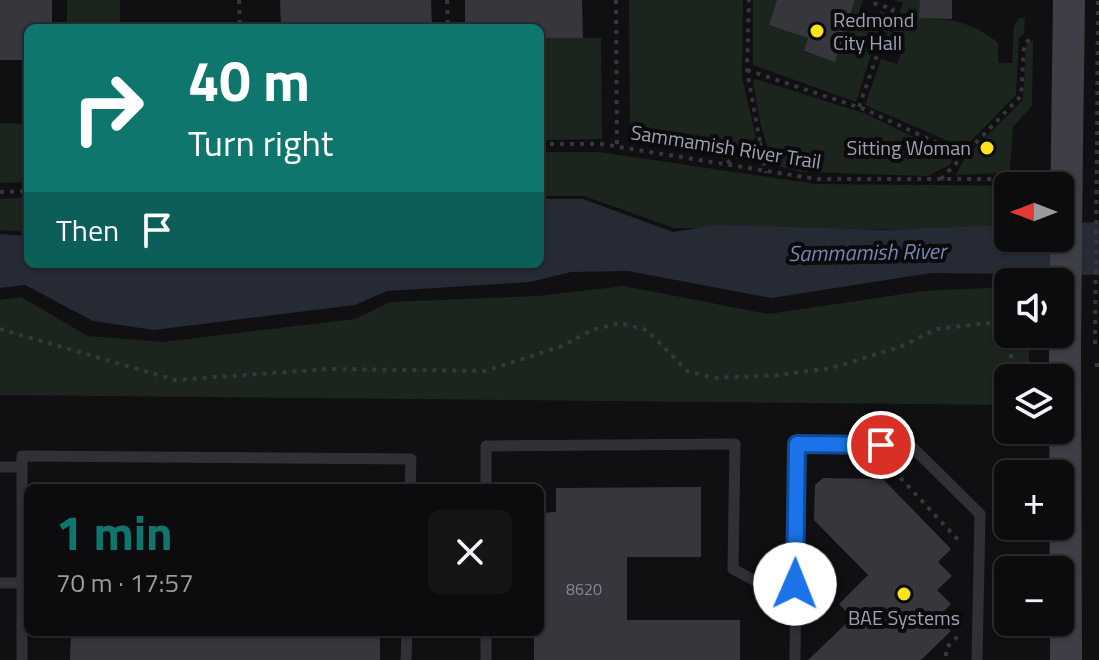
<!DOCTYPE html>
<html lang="en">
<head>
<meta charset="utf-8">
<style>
  :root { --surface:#0c0b0d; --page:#151416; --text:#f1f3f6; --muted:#9a9b9d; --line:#2c2b2e; --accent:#0f766e }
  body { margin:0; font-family:"Titillium Web",sans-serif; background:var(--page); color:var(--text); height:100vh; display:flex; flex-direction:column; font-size:30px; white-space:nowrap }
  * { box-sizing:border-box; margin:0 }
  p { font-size:26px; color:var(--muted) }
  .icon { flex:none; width:44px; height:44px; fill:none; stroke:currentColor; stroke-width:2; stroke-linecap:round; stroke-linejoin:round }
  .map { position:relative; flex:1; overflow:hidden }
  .panel { position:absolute; left:24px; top:484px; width:520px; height:152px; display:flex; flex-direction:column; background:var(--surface); border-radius:12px; box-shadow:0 2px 6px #0004,0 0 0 2px var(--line) }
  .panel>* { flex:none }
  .guide { position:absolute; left:24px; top:24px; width:520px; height:244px; border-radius:12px; box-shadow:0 2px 6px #0004,0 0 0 2px var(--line); background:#0f766e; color:#fff; overflow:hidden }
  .needle { width:52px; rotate:270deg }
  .controls { position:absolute; left:994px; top:172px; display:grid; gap:16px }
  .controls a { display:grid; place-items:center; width:80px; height:80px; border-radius:12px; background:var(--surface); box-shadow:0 2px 6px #0004,0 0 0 2px var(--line); font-size:40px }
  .pin { position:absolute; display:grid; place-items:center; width:68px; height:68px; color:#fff; margin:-34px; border:4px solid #fff; border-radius:50%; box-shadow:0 2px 8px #0007 }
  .me { position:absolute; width:88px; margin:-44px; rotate:1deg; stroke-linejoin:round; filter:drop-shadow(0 0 6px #0008) }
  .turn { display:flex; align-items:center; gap:28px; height:168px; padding:0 32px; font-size:36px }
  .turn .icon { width:104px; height:104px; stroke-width:2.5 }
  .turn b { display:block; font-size:56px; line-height:68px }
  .then { display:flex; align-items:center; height:76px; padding:0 32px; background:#0003; gap:16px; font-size:30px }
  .round { display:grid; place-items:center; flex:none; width:84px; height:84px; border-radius:12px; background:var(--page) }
  .head { display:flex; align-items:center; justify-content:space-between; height:136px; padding:0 32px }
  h1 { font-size:48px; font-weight:700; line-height:60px; color:var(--accent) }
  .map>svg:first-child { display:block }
  .green { fill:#1c241e }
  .water { fill:#252a35 }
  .building { fill:#37363c }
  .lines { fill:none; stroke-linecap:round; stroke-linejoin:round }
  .path { stroke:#36363d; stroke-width:4; stroke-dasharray:4 6; stroke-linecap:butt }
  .lane { stroke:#313036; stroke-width:11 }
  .secondary { stroke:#3e3e46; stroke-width:32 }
  .path-bridge { stroke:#36363d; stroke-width:4; stroke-dasharray:4 6; stroke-linecap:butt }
  .secondary-bridge { stroke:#3e3e46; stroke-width:32 }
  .route-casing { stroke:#114b97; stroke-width:20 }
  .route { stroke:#1a73e8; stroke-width:14 }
  .poi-dot { fill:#fbe41d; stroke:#0b0a0c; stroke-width:3 }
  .labels { text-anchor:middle; stroke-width:8; stroke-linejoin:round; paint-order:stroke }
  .number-label { font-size:16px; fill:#858695 }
  .poi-label { font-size:20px; fill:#9fa1b3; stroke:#0b0a0c; text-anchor:start }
  .street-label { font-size:20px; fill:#9fa1b3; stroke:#0b0a0c }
  .water-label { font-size:22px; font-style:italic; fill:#7486b1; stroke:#0b0a0c }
</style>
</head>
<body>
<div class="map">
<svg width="1099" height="660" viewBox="0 0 1099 660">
  <rect width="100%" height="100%" fill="#100f11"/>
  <!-- green -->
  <g class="green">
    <rect x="67" y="0" width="53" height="28"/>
    <polygon points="629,0 743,0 742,77 756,137 728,159 630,139"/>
    <polygon points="753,0 777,0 808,38 804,52 835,61 855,0 863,0 859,12 877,18 880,11 886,13 868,54 871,55 856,102 753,65"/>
    <path d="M894 0H920V18C951 19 974 22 998 43V63H1012L1014 26 1019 18H1025L1024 34 1019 37 1016 95 964 148 865 105 881 59 897 64 903 48 884 41 888 31 893 32 903 3Z"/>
    <polygon points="540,38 601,38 602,139 540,140"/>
    <polygon points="1033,40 1032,106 1013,127 1010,170 1004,173 956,175 965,157 1023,100 1026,46"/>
    <path d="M756 79 864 113 942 151 952 159 951 164 928 176 802 172 779 166C761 146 758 107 753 81Z"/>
    <polygon points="0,123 28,124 28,182 0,183"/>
    <polygon points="540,152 599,152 815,184 1036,186 1008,186 1008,230 674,228 584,196 540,196"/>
    <polygon points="28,197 28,232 0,230 0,199"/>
    <polygon points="624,286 768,314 924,291 1008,287 1008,334 1029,334 1029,378 1008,378 1008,405 0,395 0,300 21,297 88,336 163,342 355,319 390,302 537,296"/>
  </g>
  <!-- water -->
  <polygon class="water" points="540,199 583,199 673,232 717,225 884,230 1008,225 1008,238 1060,238 1060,223 1099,222 1099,275 931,273 771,298 628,271 571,272 530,282 387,291 355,305 154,330 93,321 25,285 0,288 0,234 28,236 28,264 540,264"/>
  <!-- building -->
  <g class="building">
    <polygon points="0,0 52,0 52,28 28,28 28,60 0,60"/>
    <polygon points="280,0 431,0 432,28 281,28"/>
    <polygon points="465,0 582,0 583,38 540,38 540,28 465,28"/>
    <polygon points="777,0 855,0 835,62 804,51 808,38 769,25"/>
    <polygon points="920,0 952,0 952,19 919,18"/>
    <polygon points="823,478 883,479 951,549 938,562 952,576 937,590 951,604 937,618 951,631 921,660 808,660 852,618 839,604 868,575 814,520 815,485"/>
    <polygon points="701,487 701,557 627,557 627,620 740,620 740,660 534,660 534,632 540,632 540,513 556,512 556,488"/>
    <polygon points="71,632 380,632 380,660 70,660"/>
  </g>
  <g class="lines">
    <!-- path -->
    <g class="path">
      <polyline points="239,0 240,28"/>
      <polyline points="447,0 448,28"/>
      <polyline points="616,0 617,146"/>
      <polyline points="747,70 864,109 963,155"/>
      <polyline points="859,107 893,9 873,3 874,0"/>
      <polyline points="760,142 766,173"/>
      <polyline points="540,144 601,144 816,179 1042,179"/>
      <polyline points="1097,145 1098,0"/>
      <polyline points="727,163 760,142 747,70 749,0"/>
      <polyline points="941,179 1021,96 1024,45 1030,39"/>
      <polyline points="0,192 28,191"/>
      <polyline points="0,329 175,380 331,369 485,371 562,346 592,330 620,323 647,330 687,371 714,378 780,375 831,368 900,347 936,329 1008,321"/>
      <polyline points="1011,334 1011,378"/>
      <polyline points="1095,365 1099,365"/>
      <polyline points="895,460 895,472 962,544"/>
      <polyline points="994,589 1008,589"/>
      <polyline points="946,656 946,648 961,633"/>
    </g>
    <!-- lane -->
    <g class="lane">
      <polyline points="0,467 22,467"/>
      <polyline points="486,488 486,446 735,444 733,569 761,584 795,584"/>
      <polyline points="0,583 22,583"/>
      <polyline points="486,632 486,660"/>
      <polyline points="22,660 22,456 411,459 410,488"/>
      <polyline points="406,660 407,632"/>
      <polyline points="795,660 797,444 910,445 980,514 977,660"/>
    </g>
    <!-- secondary -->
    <g class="secondary">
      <polyline points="1067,144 1069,0"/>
      <polyline points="1065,344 1066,660"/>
    </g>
    <!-- path-bridge -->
    <polyline class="path-bridge" points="1095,344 1097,145"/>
    <!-- secondary-bridge -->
    <polyline class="secondary-bridge" points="1065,344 1067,144"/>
  </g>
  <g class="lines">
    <defs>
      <polyline id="route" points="795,584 797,444 881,445"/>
    </defs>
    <!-- route casing -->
    <use href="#route" class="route-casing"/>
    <!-- route -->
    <use href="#route" class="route"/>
  </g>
  <!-- markers -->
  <g class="poi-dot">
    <circle cx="817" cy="31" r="8"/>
    <circle cx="987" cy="148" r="8"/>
    <circle cx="904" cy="594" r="8"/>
  </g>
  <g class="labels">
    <!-- number labels -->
    <g class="number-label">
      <text x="584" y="595">8620</text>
    </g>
    <!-- poi labels -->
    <g class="poi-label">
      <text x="833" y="27">Redmond<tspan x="833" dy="23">City Hall</tspan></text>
      <text x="971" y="155" text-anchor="end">Sitting Woman</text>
      <text x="904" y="625" text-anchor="middle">BAE Systems</text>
    </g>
    <!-- street labels -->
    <g class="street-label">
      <text transform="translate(726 147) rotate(9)" y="7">Sammamish River Trail</text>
    </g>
    <!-- water labels -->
    <g class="water-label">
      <text transform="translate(867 252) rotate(-1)" y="8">Sammamish River</text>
    </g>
  </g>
</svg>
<div class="controls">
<a><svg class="needle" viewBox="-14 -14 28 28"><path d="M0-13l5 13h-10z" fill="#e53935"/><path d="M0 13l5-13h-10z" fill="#9a9b9d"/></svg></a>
<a><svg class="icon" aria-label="sound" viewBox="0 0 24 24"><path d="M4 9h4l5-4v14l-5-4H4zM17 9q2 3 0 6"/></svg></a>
<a><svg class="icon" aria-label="layers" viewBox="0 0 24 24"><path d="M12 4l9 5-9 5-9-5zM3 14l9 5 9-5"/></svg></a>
<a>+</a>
<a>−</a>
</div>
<div class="pin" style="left:881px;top:445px;background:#d93025"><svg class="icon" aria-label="arrive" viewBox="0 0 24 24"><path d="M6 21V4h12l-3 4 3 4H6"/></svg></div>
<svg class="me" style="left:795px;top:584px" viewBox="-20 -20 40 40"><circle r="19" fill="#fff"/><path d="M0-13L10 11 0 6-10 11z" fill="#1a73e8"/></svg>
<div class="guide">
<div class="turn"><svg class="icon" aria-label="right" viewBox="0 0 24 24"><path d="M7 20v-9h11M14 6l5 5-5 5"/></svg><div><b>40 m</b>Turn right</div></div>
<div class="then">Then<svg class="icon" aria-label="arrive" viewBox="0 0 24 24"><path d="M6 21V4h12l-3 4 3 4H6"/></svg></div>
</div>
<section class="panel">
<div class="head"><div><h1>1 min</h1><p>70 m · 17:57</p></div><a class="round"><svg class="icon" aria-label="close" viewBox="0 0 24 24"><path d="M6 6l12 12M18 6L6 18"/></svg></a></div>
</section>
</div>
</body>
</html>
